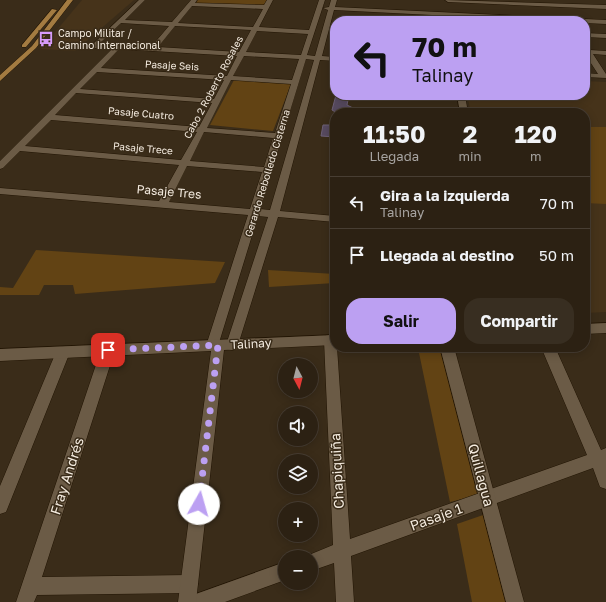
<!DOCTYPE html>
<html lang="es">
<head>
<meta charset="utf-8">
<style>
  :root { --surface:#2c2113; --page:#382e21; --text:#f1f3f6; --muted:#a6a3a0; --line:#483e33; --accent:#bca0f2 }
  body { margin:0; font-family:"Golos Text",sans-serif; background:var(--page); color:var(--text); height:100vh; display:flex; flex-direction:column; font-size:15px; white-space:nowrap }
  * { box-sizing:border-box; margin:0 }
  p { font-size:13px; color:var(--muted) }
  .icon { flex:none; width:22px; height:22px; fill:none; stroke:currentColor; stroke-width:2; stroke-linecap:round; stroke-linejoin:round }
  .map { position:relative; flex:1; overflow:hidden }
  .details { position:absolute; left:330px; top:108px; width:260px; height:244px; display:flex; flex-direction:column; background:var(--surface); border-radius:16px; box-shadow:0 2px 10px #0003,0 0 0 1px var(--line) }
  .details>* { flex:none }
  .guide { position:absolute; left:330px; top:16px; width:260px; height:84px; border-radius:16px; box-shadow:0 2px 10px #0003,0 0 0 1px var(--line); background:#bca0f2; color:#111; overflow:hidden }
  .needle { width:26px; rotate:173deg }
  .fabs { position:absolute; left:278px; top:358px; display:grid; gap:8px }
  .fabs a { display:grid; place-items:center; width:40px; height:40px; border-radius:50%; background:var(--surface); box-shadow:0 2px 10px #0003,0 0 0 1px var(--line); font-size:20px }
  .pin { position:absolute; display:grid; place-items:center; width:34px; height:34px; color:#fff; margin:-17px; border-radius:8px; box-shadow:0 2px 6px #0006 }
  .me { position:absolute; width:44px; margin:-22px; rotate:7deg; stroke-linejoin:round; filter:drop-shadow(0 0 3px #0008) }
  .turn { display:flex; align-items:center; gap:14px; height:84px; padding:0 16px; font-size:18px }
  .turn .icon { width:52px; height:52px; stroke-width:2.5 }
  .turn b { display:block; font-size:28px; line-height:34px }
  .eta { display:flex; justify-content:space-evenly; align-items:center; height:68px; text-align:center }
  .eta b { font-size:24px; font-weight:700; line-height:28px }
  .action { display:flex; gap:8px; margin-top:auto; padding:8px 16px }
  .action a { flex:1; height:46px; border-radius:16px; background:var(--accent); color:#111; font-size:16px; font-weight:700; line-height:46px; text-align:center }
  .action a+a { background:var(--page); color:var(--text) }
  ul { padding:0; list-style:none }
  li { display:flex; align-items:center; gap:12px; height:52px; padding:0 16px; border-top:1px solid var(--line) }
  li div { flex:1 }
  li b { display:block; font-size:15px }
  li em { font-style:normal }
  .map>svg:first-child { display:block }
  .built { fill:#46331a }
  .green { fill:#624314 }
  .building { fill:#574a5f; stroke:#6d6076 }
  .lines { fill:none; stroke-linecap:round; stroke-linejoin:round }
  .street-casing { stroke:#211403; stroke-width:1 }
  .secondary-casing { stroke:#211403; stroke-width:1 }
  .primary-casing { stroke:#211403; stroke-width:1 }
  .street { fill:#6b5b46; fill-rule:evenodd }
  .secondary { fill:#6b5b46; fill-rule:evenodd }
  .primary { fill:#a37b41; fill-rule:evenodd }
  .route { stroke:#bca0f2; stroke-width:7; stroke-dasharray:0 12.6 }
  .labels { text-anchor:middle; stroke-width:3; stroke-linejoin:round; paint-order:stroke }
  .far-poi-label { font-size:10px; fill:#f3eade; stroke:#3a2c19; text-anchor:start }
  .far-street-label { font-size:10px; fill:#f3eade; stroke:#3a2c19 }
  .street-label { font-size:12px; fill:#f3eade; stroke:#3a2c19 }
  .near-street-label { font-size:14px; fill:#f3eade; stroke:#3a2c19 }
</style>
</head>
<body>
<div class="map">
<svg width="606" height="602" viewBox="0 0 606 602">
  <rect width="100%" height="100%" fill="#3a2c19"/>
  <!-- built -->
  <g class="built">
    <polygon points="82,0 134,0 75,51 41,49"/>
    <polygon points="585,81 606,82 606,312 585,313 585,113 471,113 467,95 585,95"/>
  </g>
  <!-- green -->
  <g class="green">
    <polygon points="198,0 267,0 264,6 196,3"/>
    <polygon points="234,80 291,84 273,131 210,125"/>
    <polygon points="585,127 606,127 606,204 585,203"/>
    <polygon points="36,250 225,262 215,283 75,294 73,285 44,285 39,295 0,295 0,287 13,288"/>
    <polygon points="268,270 335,274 335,283 269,287"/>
    <polygon points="440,347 478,495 450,502 418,348"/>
    <polygon points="486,514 506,602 472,602 457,524"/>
  </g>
  <!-- building -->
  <g class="building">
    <polygon points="336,95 349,95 347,105 363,113 337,113 332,110"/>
    <polygon points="323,125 335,125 335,137 321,136"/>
  </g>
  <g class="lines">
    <defs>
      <g id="street">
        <path d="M139 0H145L125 20 172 22 191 0H197L195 3 264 5 267 0H273L259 27 309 30 319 0H325L307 55 315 56 328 10 323 8 329 7 331 0H337L335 7 606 20V24L585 23V21H551L334 10 322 56 335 57V61L320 60 280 211 335 216V222L278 217 238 345 237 349 232 350 227 349 226 345 268 217 258 216 218 346 217 350 212 351 207 350 206 346 248 215 0 194V188L159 201 179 165 20 151 3 168 0 169V161L112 49 94 48 91 46ZM192 6 263 9 253 27 178 23ZM121 23 169 26 151 47 99 44ZM175 26 251 30 239 52 158 47ZM257 31 308 34 301 55 246 52ZM119 49 237 56 227 76 101 68ZM244 56 299 59 292 80 233 76ZM306 59 314 60 270 210 260 209ZM97 72 224 80 214 99 80 89ZM231 80 291 84 275 133 207 128ZM76 93 212 103 199 127 55 115ZM51 120 197 132 181 160 25 146ZM204 132 273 138 264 167 190 161ZM187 166 262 172 250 209 169 202Z"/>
        <polygon points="445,0 606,5 606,9 448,2"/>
        <polygon points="585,33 606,34 606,38 585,37"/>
        <polygon points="585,45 590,50 606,51 606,55 593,54 606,74 606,78 585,77 585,73 598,74 585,54"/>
        <polygon points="457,95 465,95 468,113 460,113"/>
        <polygon points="330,335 335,336 335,347 337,347 350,539 587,455 541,347 555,347 601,450 606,448 606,489 600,487 593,468 351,556 354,602 336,602 334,563 311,571 311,557 304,557 333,545 324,340 325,336"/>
        <polygon points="108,345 113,346 115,350 42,577 189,575 195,578 198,584 195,590 189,593 37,595 34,602 16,602 101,350 103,346"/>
        <polygon points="63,347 68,348 70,352 6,512 0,514 0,486 56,352 58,348"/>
        <polygon points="285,562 285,580 225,602 191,602 193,595"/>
      </g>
      <g id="secondary">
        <polygon points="606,323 606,333 585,334 585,324"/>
        <polygon points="335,335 335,345 224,350 196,602 178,602 211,351 0,361 0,349"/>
        <polygon points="440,347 454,347 524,602 506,602"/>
      </g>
      <g id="primary">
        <polygon points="67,0 73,0 36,48 0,81 0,75 32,46"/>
        <polygon points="52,9 57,10 26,47 22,47 22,45"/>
      </g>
    </defs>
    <!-- street casing -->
    <use href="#street" class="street-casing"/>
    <!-- secondary casing -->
    <use href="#secondary" class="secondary-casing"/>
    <!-- primary casing -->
    <use href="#primary" class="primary-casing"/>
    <!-- street -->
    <use href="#street" class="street"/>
    <!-- secondary -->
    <use href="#secondary" class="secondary"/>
    <!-- primary -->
    <use href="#primary" class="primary"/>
  </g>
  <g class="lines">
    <!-- route -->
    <polyline class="route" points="108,350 218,345 199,504"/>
  </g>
  <!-- icons -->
  <defs>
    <symbol id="bus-bare" viewBox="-9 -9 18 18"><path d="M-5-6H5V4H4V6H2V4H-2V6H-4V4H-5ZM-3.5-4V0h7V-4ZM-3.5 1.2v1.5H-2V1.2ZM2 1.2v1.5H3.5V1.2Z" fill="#d79bf9" stroke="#3a2c19" stroke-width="2.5" paint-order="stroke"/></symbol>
  </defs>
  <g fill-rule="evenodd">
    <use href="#bus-bare" x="35" y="28" width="22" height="22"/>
  </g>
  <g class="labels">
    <!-- far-poi labels -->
    <g class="far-poi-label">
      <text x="58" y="37">Campo Militar /<tspan x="58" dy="12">Camino Internacional</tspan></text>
    </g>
    <!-- far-street labels -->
    <g class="far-street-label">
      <text transform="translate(172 65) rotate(3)" y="4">Pasaje Seis</text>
      <text transform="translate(213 87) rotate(-62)" y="4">Cabo 2 Roberto Rosales</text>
      <text transform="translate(141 113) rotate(5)" y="4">Pasaje Cuatro</text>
      <text transform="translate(143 148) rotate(5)" y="4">Pasaje Trece</text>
      <text transform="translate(267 173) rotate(-73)" y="4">Gerardo Rebolledo Cisterna</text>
    </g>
    <!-- street labels -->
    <g class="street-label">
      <text transform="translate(169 192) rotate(5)" y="4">Pasaje Tres</text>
      <text transform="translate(251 344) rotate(-3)" y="4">Talinay</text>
    </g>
    <!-- near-street labels -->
    <g class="near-street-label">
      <text transform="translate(337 471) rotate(-93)" y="5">Chapiquiña</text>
      <text transform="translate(481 475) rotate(75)" y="5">Quillagua</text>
      <text transform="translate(67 476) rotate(-72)" y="5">Fray Andrés</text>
      <text transform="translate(436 517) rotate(-20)" y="5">Pasaje 1</text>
    </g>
  </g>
</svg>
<div class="fabs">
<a><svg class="needle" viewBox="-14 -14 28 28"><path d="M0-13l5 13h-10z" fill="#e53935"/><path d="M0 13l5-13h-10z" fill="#a6a3a0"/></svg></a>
<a><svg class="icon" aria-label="sound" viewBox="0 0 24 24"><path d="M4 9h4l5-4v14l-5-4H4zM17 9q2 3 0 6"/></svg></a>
<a><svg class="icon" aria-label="layers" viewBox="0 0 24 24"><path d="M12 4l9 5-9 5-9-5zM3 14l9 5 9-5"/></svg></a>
<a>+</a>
<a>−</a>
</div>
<div class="pin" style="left:108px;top:350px;background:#d93025"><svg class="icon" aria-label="arrive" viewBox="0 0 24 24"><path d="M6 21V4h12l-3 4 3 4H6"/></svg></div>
<svg class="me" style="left:199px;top:504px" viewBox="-20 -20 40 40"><circle r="19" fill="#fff"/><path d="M0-13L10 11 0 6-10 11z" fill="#bca0f2"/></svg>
<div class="guide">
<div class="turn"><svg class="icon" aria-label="left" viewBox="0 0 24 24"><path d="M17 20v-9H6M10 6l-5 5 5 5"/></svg><div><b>70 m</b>Talinay</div></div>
</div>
<section class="details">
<div class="eta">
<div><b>11:50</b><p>Llegada</p></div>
<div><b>2</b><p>min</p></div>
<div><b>120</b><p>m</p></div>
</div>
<ul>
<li><svg class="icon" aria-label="left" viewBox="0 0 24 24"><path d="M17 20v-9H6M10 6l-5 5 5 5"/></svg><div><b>Gira a la izquierda</b><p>Talinay</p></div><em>70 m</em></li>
<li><svg class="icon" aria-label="arrive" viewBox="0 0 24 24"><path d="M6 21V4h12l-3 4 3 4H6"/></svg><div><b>Llegada al destino</b></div><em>50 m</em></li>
</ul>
<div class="action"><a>Salir</a><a>Compartir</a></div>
</section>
</div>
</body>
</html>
